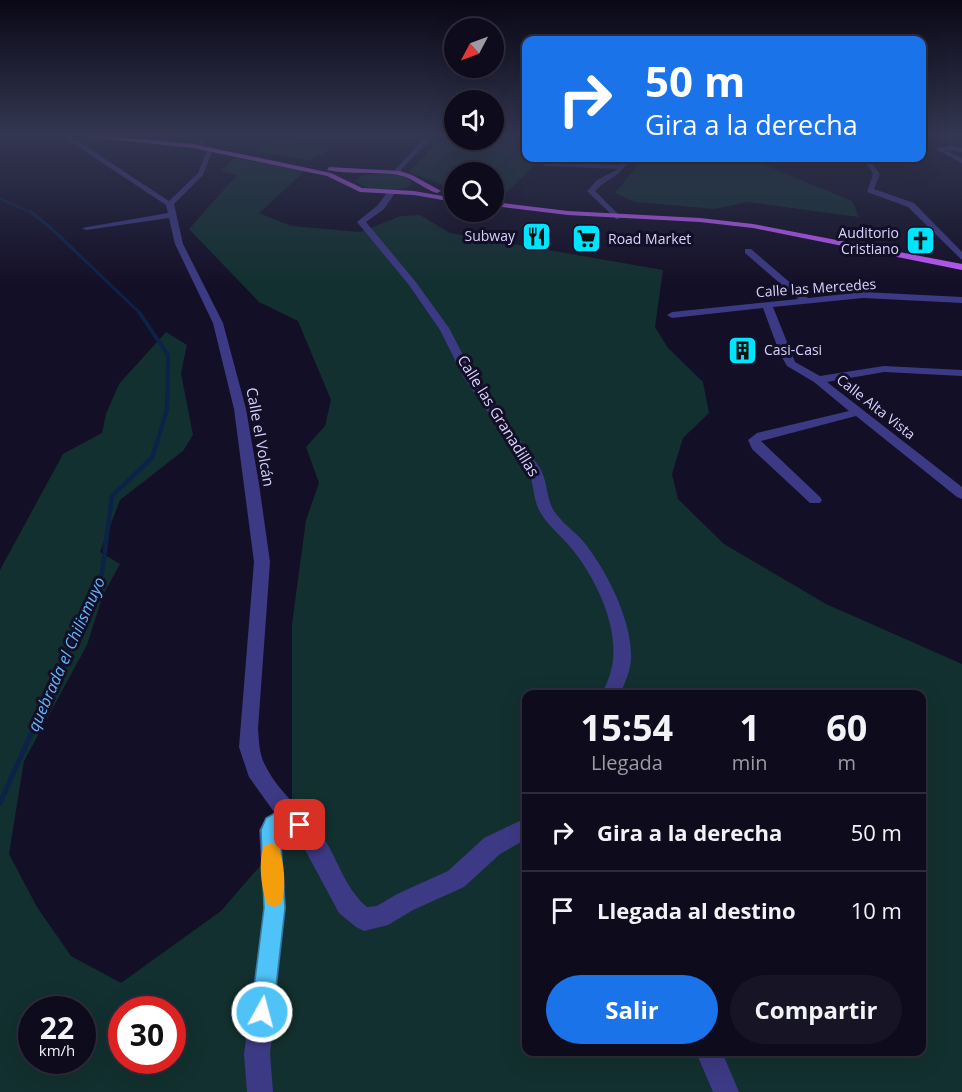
<!DOCTYPE html>
<html lang="es">
<head>
<meta charset="utf-8">
<style>
  :root { --surface:#0e0b1c; --page:#171425; --text:#f1f3f6; --muted:#9b9ba3; --line:#2e2b3b; --accent:#1a73e8 }
  body { margin:0; font-family:"Open Sans",sans-serif; background:var(--page); color:var(--text); height:100vh; display:flex; flex-direction:column; font-size:22px; white-space:nowrap }
  * { box-sizing:border-box; margin:0 }
  p { font-size:20px; color:var(--muted) }
  .icon { flex:none; width:33px; height:33px; fill:none; stroke:currentColor; stroke-width:2; stroke-linecap:round; stroke-linejoin:round }
  .map { position:relative; flex:1; overflow:hidden }
  .sheet { position:absolute; left:522px; top:690px; width:404px; height:366px; display:flex; flex-direction:column; background:var(--surface); border-radius:12px; box-shadow:0 6px 24px #0002,0 0 0 2px var(--line) }
  .sheet>* { flex:none }
  .hud { position:absolute; left:522px; top:36px; width:404px; height:126px; border-radius:12px; box-shadow:0 6px 24px #0002,0 0 0 2px var(--line); background:#1a73e8; color:#fff; overflow:hidden }
  .needle { width:39px; rotate:229deg }
  .tools { position:absolute; left:444px; top:18px; display:grid; gap:12px }
  .tools a { display:grid; place-items:center; width:60px; height:60px; border-radius:50%; background:var(--surface); box-shadow:0 6px 24px #0002,0 0 0 2px var(--line); font-size:30px }
  .speed { position:absolute; left:18px; top:996px; display:flex; gap:12px; font-size:30px; font-weight:700; text-align:center }
  .speed>* { display:grid; place-content:center; width:78px; height:78px; border-radius:50%; background:var(--surface); box-shadow:0 6px 24px #0002,0 0 0 2px var(--line); line-height:1 }
  .speed small { font-size:15px; font-weight:400 }
  .speed .limit { border:9px solid #d22; background:#fff; color:#111 }
  .pin { position:absolute; display:grid; place-items:center; width:51px; height:51px; color:#fff; margin:-26px; border-radius:12px; box-shadow:0 3px 9px #0006 }
  .me { position:absolute; width:66px; margin:-33px; rotate:7deg; stroke-linejoin:round; filter:drop-shadow(0 0 4px #0008) }
  .turn { display:flex; align-items:center; gap:21px; height:126px; padding:0 24px; font-size:27px }
  .turn .icon { width:78px; height:78px; stroke-width:2.5 }
  .turn b { display:block; font-size:42px; line-height:51px }
  .eta { display:flex; justify-content:space-evenly; align-items:center; height:102px; text-align:center }
  .eta b { font-size:36px; font-weight:700; line-height:42px }
  .button { display:flex; gap:12px; margin-top:auto; padding:12px 24px }
  .button a { flex:1; height:69px; border-radius:36px; background:var(--accent); color:#fff; font-size:24px; font-weight:700; line-height:69px; text-align:center }
  .button a+a { background:var(--page); color:var(--text) }
  ul { padding:0; list-style:none }
  li { display:flex; align-items:center; gap:18px; height:78px; padding:0 24px; border-top:2px solid var(--line) }
  li div { flex:1 }
  li b { display:block; font-size:22px }
  li em { font-style:normal }
  .map>svg:first-child { display:block }
  .green { fill:#12302f; fill-rule:evenodd }
  .lines { fill:none; stroke-linecap:round; stroke-linejoin:round }
  .stream-far4 { stroke:#0c2248; stroke-width:2 }
  .stream-far3 { stroke:#0c2248; stroke-width:3 }
  .stream-far2 { stroke:#0c2248; stroke-width:4 }
  .stream-far1 { stroke:#0c2248; stroke-width:4.5 }
  .stream { stroke:#0c2248; stroke-width:5 }
  .minor { fill:#3d3a85; fill-rule:evenodd }
  .primary { fill:#c25bff; fill-rule:evenodd }
  .route { fill:#4fc3f7; stroke:#337fa1; stroke-width:1.5 }
  .slow { fill:#f59e0b }
  .labels { text-anchor:middle; stroke-width:6; stroke-linejoin:round; paint-order:stroke }
  .far-poi-label { font-size:14px; fill:#d9d4ff; stroke:#130f26; text-anchor:end }
  .far-street-label { font-size:14px; fill:#d9d4ff; stroke:#130f26 }
  .street-label { font-size:15px; fill:#d9d4ff; stroke:#130f26 }
  .water-label { font-size:16px; font-style:italic; fill:#62b6ff; stroke:#130f26 }
</style>
</head>
<body>
<div class="map">
<svg width="962" height="1092" viewBox="0 0 962 1092">
  <rect width="100%" height="100%" fill="#130f26"/>
  <!-- green -->
  <g class="green">
    <polygon points="295,133 454,133 454,140 494,140 494,133 526,133 526,158 542,158 499,200 494,198 494,172 454,172 454,189 409,172 434,145 328,144 329,151 307,160 256,151 269,141 295,139"/>
    <path d="M235 158 305 171 259 213 291 226 361 232 400 216 420 215 450 233 663 270 655 327 668 348 703 382 709 413 683 438 672 474 678 499 724 544 826 604 962 664V1092H0V570L63 454 102 433 106 414 119 384 166 332 187 345 181 373 193 435 183 451 120 500 100 552 120 564 103 595 87 645 24 761 9 854 37 907 71 956 121 983 221 911 292 829V624L306 520 319 483 306 447 325 426 331 400 298 321 259 302 189 229 237 175 221 171ZM526 694H921V1052H526ZM32 1010H82V1060H32ZM122 1010H172V1060H122Z"/>
    <polygon points="639,158 748,158 852,201 859,217 748,202 715,209 635,202 615,193 636,168"/>
    <path d="M380 173 402 176 410 180 412 185C397 193 367 194 356 180L363 175Z"/>
  </g>
  <g class="lines">
    <!-- stream-far4 -->
    <polyline class="stream-far4" points="0,199 32,213"/>
    <!-- stream-far3 -->
    <polyline class="stream-far3" points="30,211 52,229 141,314"/>
    <!-- stream-far2 -->
    <polyline class="stream-far2" points="139,312 168,355 167,409 157,443"/>
    <!-- stream-far1 -->
    <polyline class="stream-far1" points="87,609 102,573 112,496 152,458 157,442"/>
    <!-- stream -->
    <polyline class="stream" points="0,803 88,607"/>
    <!-- minor -->
    <g class="minor">
      <polygon points="200,133 206,133 204,145 199,144"/>
      <polygon points="429,133 436,133 397,174 393,174 393,172"/>
      <polygon points="950,133 957,133 961,137 956,138"/>
      <path d="M68 134H72L73 138 169 201 198 173 208 148 213 149 203 175 174 204 183 244 223 323 246 409 259 484 270 562 258 729C259 741 259 754 265 765 277 790 301 809 318 830 337 854 343 887 367 907L377 906 397 894 448 871 484 838 526 818V839L500 854 464 887 413 910 388 925 364 931 356 927 339 913 303 846 289 831H283L281 834 286 907 270 1054 273 1092H247L244 1054 264 907 259 830 263 823 274 812 249 777 239 747 254 562 234 409 213 323 175 244 169 218 86 230 82 228 168 213 166 205 68 140Z"/>
      <polygon points="951,145 962,148 962,152 945,150 962,158 962,163 935,149"/>
      <path d="M624 158H630C620 178 610 176 595 191L619 215V219H616L587 191 597 180 618 169 545 166 542 164 545 162 620 165Z"/>
      <polygon points="862,158 868,158 880,174 874,189 914,203 962,252 962,260 908,207 867,192 873,174"/>
      <path d="M388 191 395 193 384 209 366 222 415 281 449 328 475 378 540 468C548 482 546 499 554 511 562 523 574 531 583 541 606 569 633 622 631 659 630 672 625 683 620 694H602C607 683 612 672 613 659 617 623 595 577 572 549 563 537 550 528 542 515 532 501 535 483 527 468L464 378 440 330 409 285 357 222 378 205Z"/>
      <polygon points="745,249 751,249 808,298 863,292 962,297 962,303 863,298 773,307 795,362 820,376 884,366 962,370 962,376 884,372 827,382 962,487 962,499 957,497 856,416 761,441 820,497 822,500 820,503 810,503 752,449 748,440 757,433 849,411 814,382 787,366 780,354 763,308 672,318 667,315 672,312 798,299 745,253"/>
      <polygon points="696,1052 722,1052 739,1092 713,1092"/>
    </g>
    <!-- primary -->
    <g class="primary">
      <polygon points="49,133 74,133 193,144 331,173 362,188 414,191 454,198 454,202 414,195 360,192 327,176 193,148"/>
      <path d="M329 167 400 171 412 175 441 191 437 193C423 189 412 177 398 175 375 171 350 175 327 170Z"/>
      <polygon points="494,202 568,211 700,218 753,224 962,264 962,270 753,228 700,222 568,215 494,206"/>
    </g>
  </g>
  <!-- sky -->
  <linearGradient id="sky" x2="0" y2="1"><stop stop-color="#0a0815"/><stop offset="0.47" stop-color="#333752"/><stop offset="1" stop-color="#333752" stop-opacity="0"/></linearGradient>
  <rect width="962" height="286" fill="url(#sky)"/>
  <!-- route -->
  <path class="route" d="M281 810C294 810 305 812 310 825L307 832 300 835 290 829 280 831 285 908 273 1012 270 1020 262 1023 254 1020 251 1012 264 908 261 830 266 818Z"/>
  <!-- slow -->
  <path class="slow" d="M271 843 278 846C284 860 287 889 281 904L274 907 267 904C261 889 258 860 264 846Z"/>
  <!-- icons -->
  <defs>
    <symbol id="restaurant-square" viewBox="-11 -11 22 22"><rect x="-9" y="-9" width="18" height="18" rx="4" fill="#00e5ff" stroke="#130f26"/><path d="M-5-6h1v4h1v-4h1v4h1v-4h1v5L-1.5 .5V6h-2V.5L-5-1ZM5-6V6H3V1.5H1.5Q1.5-4 5-6Z" fill="#111"/></symbol>
    <symbol id="supermarket-square" viewBox="-11 -11 22 22"><rect x="-9" y="-9" width="18" height="18" rx="4" fill="#00e5ff" stroke="#130f26"/><path d="M-6-5.5h2.5l.6 2H6L4.5 2H-2.5L-4.4-4H-6ZM-1.5 3.2a1.3 1.3 0 1 0 .1 0ZM3 3.2a1.3 1.3 0 1 0 .1 0Z" fill="#111"/></symbol>
    <symbol id="church-square" viewBox="-11 -11 22 22"><rect x="-9" y="-9" width="18" height="18" rx="4" fill="#00e5ff" stroke="#130f26"/><path d="M-1.2-6h2.4v3.5h3.3v2.4h-3.3V6h-2.4V-.1h-3.3v-2.4h3.3Z" fill="#111"/></symbol>
    <symbol id="building-square" viewBox="-11 -11 22 22"><rect x="-9" y="-9" width="18" height="18" rx="4" fill="#00e5ff" stroke="#130f26"/><path d="M-4-6H4V6H1V3H-1V6H-4ZM-2.5-4.3h1.7v1.8h-1.7ZM.8-4.3h1.7v1.8H.8ZM-2.5-1h1.7V.8h-1.7ZM.8-1h1.7V.8H.8Z" fill="#111"/></symbol>
  </defs>
  <g fill-rule="evenodd">
    <use href="#restaurant-square" x="520" y="220" width="33" height="33"/>
    <use href="#supermarket-square" x="570" y="222" width="33" height="33"/>
    <use href="#church-square" x="904" y="224" width="33" height="33"/>
    <use href="#building-square" x="726" y="334" width="33" height="33"/>
  </g>
  <g class="labels">
    <!-- far-poi labels -->
    <g class="far-poi-label">
      <text x="899" y="238">Auditorio<tspan x="899" dy="16">Cristiano</tspan></text>
      <text x="515" y="241">Subway</text>
      <text x="608" y="244" text-anchor="start">Road Market</text>
      <text x="764" y="355" text-anchor="start">Casi-Casi</text>
    </g>
    <!-- far-street labels -->
    <g class="far-street-label">
      <text transform="translate(816 288) rotate(-4)" y="5">Calle las Mercedes</text>
      <text transform="translate(876 407) rotate(38)" y="5">Calle Alta Vista</text>
    </g>
    <!-- street labels -->
    <g class="street-label">
      <text transform="translate(498 416) rotate(58)" y="5">Calle las Granadillas</text>
      <text transform="translate(260 437) rotate(80)" y="5">Calle el Volcán</text>
    </g>
    <!-- water labels -->
    <g class="water-label">
      <text transform="translate(66 654) rotate(-66)" y="6">quebrada el Chilismuyo</text>
    </g>
  </g>
</svg>
<div class="tools">
<a><svg class="needle" viewBox="-14 -14 28 28"><path d="M0-13l5 13h-10z" fill="#e53935"/><path d="M0 13l5-13h-10z" fill="#9b9ba3"/></svg></a>
<a><svg class="icon" aria-label="sound" viewBox="0 0 24 24"><path d="M4 9h4l5-4v14l-5-4H4zM17 9q2 3 0 6"/></svg></a>
<a><svg class="icon" aria-label="search" viewBox="0 0 24 24"><circle cx="10" cy="10" r="6"/><path d="M15 15l6 6"/></svg></a>
</div>
<div class="speed"><div>22<small>km/h</small></div><div class="limit">30</div></div>
<div class="pin" style="left:300px;top:825px;background:#d93025"><svg class="icon" aria-label="arrive" viewBox="0 0 24 24"><path d="M6 21V4h12l-3 4 3 4H6"/></svg></div>
<svg class="me" style="left:262px;top:1012px" viewBox="-20 -20 40 40"><circle r="17" fill="#4fc3f7" stroke="#fff" stroke-width="3"/><path d="M0-11L8 9 0 5-8 9z" fill="#fff"/></svg>
<div class="hud">
<div class="turn"><svg class="icon" aria-label="right" viewBox="0 0 24 24"><path d="M7 20v-9h11M14 6l5 5-5 5"/></svg><div><b>50 m</b>Gira a la derecha</div></div>
</div>
<section class="sheet">
<div class="eta">
<div><b>15:54</b><p>Llegada</p></div>
<div><b>1</b><p>min</p></div>
<div><b>60</b><p>m</p></div>
</div>
<ul>
<li><svg class="icon" aria-label="right" viewBox="0 0 24 24"><path d="M7 20v-9h11M14 6l5 5-5 5"/></svg><div><b>Gira a la derecha</b></div><em>50 m</em></li>
<li><svg class="icon" aria-label="arrive" viewBox="0 0 24 24"><path d="M6 21V4h12l-3 4 3 4H6"/></svg><div><b>Llegada al destino</b></div><em>10 m</em></li>
</ul>
<div class="button"><a>Salir</a><a>Compartir</a></div>
</section>
</div>
</body>
</html>
